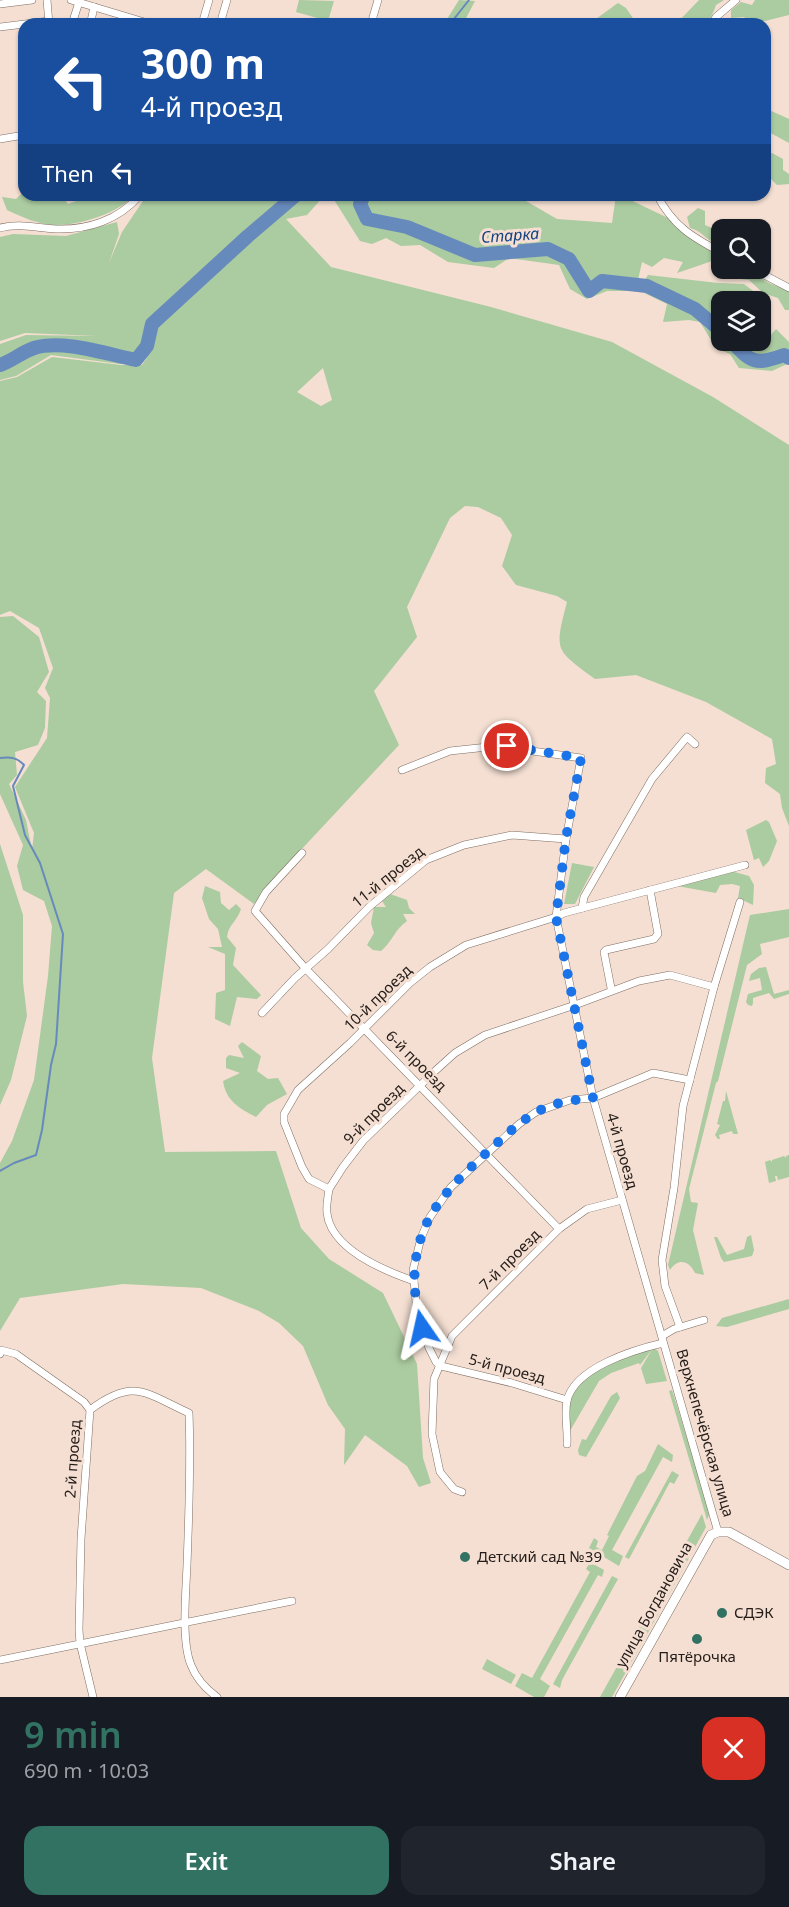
<!DOCTYPE html>
<html lang="en">
<head>
<meta charset="utf-8">
<style>
  :root { --surface:#171b24; --page:#20242c; --text:#f1f3f6; --muted:#9ea1a6; --accent:#317262 }
  body { margin:0; font-family:"Noto Sans",sans-serif; background:var(--page); color:var(--text); height:100vh; display:flex; flex-direction:column; font-size:22px; white-space:nowrap }
  * { box-sizing:border-box; margin:0 }
  p { font-size:20px; color:var(--muted) }
  .icon { flex:none; width:33px; height:33px; fill:none; stroke:currentColor; stroke-width:2; stroke-linecap:round; stroke-linejoin:round }
  .map { position:relative; height:1697px; overflow:hidden }
  .details { display:flex; flex-direction:column; background:var(--surface); flex:1 }
  .details>* { flex:none }
  .top-card { position:absolute; left:18px; top:18px; width:753px; height:183px; border-radius:18px; box-shadow:0 2px 4px #0004; background:#1a4fa0; color:#fff; overflow:hidden }
  .controls { position:absolute; left:711px; top:219px; display:grid; gap:12px }
  .controls a { display:grid; place-items:center; width:60px; height:60px; border-radius:12px; background:var(--surface); box-shadow:0 2px 4px #0004; font-size:30px }
  .pin { position:absolute; display:grid; place-items:center; width:51px; height:51px; color:#fff; margin:-26px; border:3px solid #fff; border-radius:50%; box-shadow:0 2px 6px #0007 }
  .me { position:absolute; width:66px; margin:-33px; rotate:349deg; stroke-linejoin:round; filter:drop-shadow(0 0 4px #0008) }
  .turn { display:flex; align-items:center; gap:21px; height:126px; padding:0 24px; font-size:27px }
  .turn .icon { width:78px; height:78px; stroke-width:2.5 }
  .turn b { display:block; font-size:42px; line-height:51px }
  .then { display:flex; align-items:center; height:57px; padding:0 24px; background:#0003; gap:12px; font-size:22px }
  .round { display:grid; place-items:center; flex:none; width:63px; height:63px; border-radius:18px; background:var(--page) }
  .summary { display:flex; align-items:center; justify-content:space-between; height:102px; padding:0 24px }
  h1 { font-size:36px; font-weight:600; line-height:45px; color:var(--accent) }
  .primary-button { display:flex; gap:12px; margin-top:auto; padding:12px 24px }
  .primary-button a { flex:1; height:69px; border-radius:18px; background:var(--accent); color:#fff; font-size:24px; font-weight:600; line-height:69px; text-align:center }
  .primary-button a+a { background:var(--page); color:var(--text) }
  .map>svg:first-child { display:block }
  .green { fill:#abcba0; fill-rule:evenodd }
  .lines { fill:none; stroke-linecap:round; stroke-linejoin:round }
  .stream { stroke:#678abd; stroke-width:2 }
  .river { stroke:#678abd; stroke-width:14 }
  .street-casing { stroke:#7f6d62; stroke-width:8 }
  .secondary-casing { stroke:#7f6d62; stroke-width:10 }
  .street { stroke:#fff; stroke-width:7 }
  .secondary { stroke:#fff; stroke-width:9 }
  .route { stroke:#1a73e8; stroke-width:10; stroke-dasharray:0 18 }
  .poi-dot { fill:#317262; stroke:#f4dfd2; stroke-width:2 }
  .labels { text-anchor:middle; stroke-width:6; stroke-linejoin:round; paint-order:stroke }
  .street-label { font-size:15px; fill:#241c18; stroke:#f4dfd2 }
  .poi-label { font-size:15px; fill:#241c18; stroke:#f4dfd2; text-anchor:start }
  .water-label { font-size:16px; font-style:italic; fill:#144180; stroke:#f4dfd2 }
</style>
</head>
<body>
<div class="map">
<svg width="789" height="1697" viewBox="0 0 789 1697">
  <rect width="100%" height="100%" fill="#f4dfd2"/>
  <!-- green -->
  <g class="green">
    <polygon points="299,0 334,1 328,21 296,12"/>
    <polygon points="459,0 475,1 463,24 444,24"/>
    <path d="M699 0H724L716 5C714 12 710 17 708 24H676Z"/>
    <polygon points="755,0 789,0 789,15 753,24 744,17 731,18 731,10 741,2 752,5"/>
    <polygon points="618,3 626,8 637,24 589,24"/>
    <polygon points="767,109 789,119 789,143 765,130 765,110"/>
    <polygon points="772,153 783,159 783,170 789,174 789,184 777,185 771,179 765,179 765,154"/>
    <path d="M24 191V195H61L68 204 94 195H135C118 213 81 225 57 225 39 225 22 217 7 210L2 197 16 199Z"/>
    <path d="M147 195H322V198L307 215 286 219 331 267 491 307 612 342 713 397 789 445V826L782 808 780 794 765 783 766 768 776 764 772 739 706 702 636 675 595 679C555 649 554 652 567 602L557 596 516 585 502 566 512 535 501 518 478 507 465 506 450 518 407 607 417 637 374 691 399 745 270 883 254 904 206 869 174 893 152 1058 165 1152 276 1151 301 1228 329 1259 383 1293 417 1364 423 1458 431 1483 419 1487 407 1466 365 1435 344 1465 345 1429 328 1405 303 1346 279 1323 259 1311 201 1288 123 1284 20 1298 0 1331V1163L12 1141 34 1080 48 976 52 926 44 901 23 890 17 866 23 845 0 794V617L13 616 39 637 49 672 37 692 46 701 45 728 38 745 15 752 17 775 9 784 26 820 32 850 34 833 15 787 47 738 50 698 45 688 53 668 39 628 10 611 0 615V381L17 377 52 357 121 365H142L148 356 141 363 120 364 51 355 16 376 0 380V344L26 335 97 336 25 333 0 341V237L13 234 66 236 117 222 119 234 109 263 122 232ZM323 368 332 400 321 406 297 392Z"/>
    <polygon points="331,195 528,195 526,201 557,219 612,223 616,195 620,195 668,218 688,235 721,256 721,258 677,273 683,262 664,258 652,267 642,262 638,280 627,291 607,291 587,299 570,289 559,265 509,258 494,268 448,262 420,245 401,246 386,238 372,244 360,241"/>
    <path d="M698 208 705 211V225L721 232V246C708 243 702 230 690 228L687 217Z"/>
    <polygon points="731,269 744,269 771,284 789,291 789,310 785,310 778,298 763,293 749,280 740,279"/>
    <path d="M648 275 718 283 744 284 764 299C766 312 766 319 761 331L760 302H722V340L751 341 759 348 776 329 789 342V363L772 371 739 368 730 354 716 348 700 322 689 320 663 322 667 304 638 290Z"/>
    <polygon points="766,820 769,822 777,841 769,861 763,867 759,858 754,860 746,830"/>
    <polygon points="0,844 23,915 23,982 27,1016 11,1080 0,1105"/>
    <polygon points="572,863 594,867 575,904 564,904"/>
    <polygon points="731,871 749,876 754,885 753,905 738,898 740,886 732,884 720,885 716,893 677,886"/>
    <path d="M205 886 220 892 221 903 229 910 236 904 241 909C238 920 228 925 227 937L236 948 233 965 261 995 257 999 237 997 230 1026 215 1019 216 993 225 990V954L208 947H222L218 929 209 919 202 898Z"/>
    <path d="M390 894 407 900 409 908 415 914H403L407 921C394 930 393 941 381 951L373 950 367 945 374 933 371 923 374 907H386L382 901Z"/>
    <path d="M789 909V937L760 944 762 954 747 965 718 1081 716 1083 689 1189 691 1202 698 1203 693 1230 704 1275 695 1273C689 1260 678 1258 670 1270L668 1265 750 915Z"/>
    <polygon points="766,967 774,994 789,990 789,994 774,999 769,993 753,998 753,1003 752,1006 748,1005 746,1002 748,994 762,990 760,978 749,981 751,974 759,968"/>
    <path d="M242 1042 261 1056 257 1071 268 1079 278 1078 287 1094 267 1105 256 1117C239 1108 226 1101 223 1081L240 1073 226 1068V1058L229 1055 244 1058 238 1046Z"/>
    <polygon points="726,1091 738,1134 733,1134 732,1131 719,1135 720,1139 718,1139 715,1135 720,1125 717,1124 723,1101 725,1101"/>
    <polygon points="789,1155 789,1177 778,1180 777,1176 775,1176 776,1181 769,1183 765,1162 770,1160 772,1162 772,1160 784,1156 786,1158 786,1156"/>
    <polygon points="751,1235 754,1250 752,1256 724,1262 721,1258 714,1237 717,1237 727,1255 744,1249 747,1237"/>
    <polygon points="789,1299 789,1309 727,1327 716,1326 722,1318"/>
    <polygon points="653,1348 640,1365 639,1363 611,1373 599,1381 567,1436 567,1402 583,1375 611,1361"/>
    <polygon points="654,1348 658,1351 667,1381 646,1384 641,1368 651,1351"/>
    <polygon points="672,1390 710,1512 707,1520 669,1391"/>
    <polygon points="617,1392 620,1398 586,1457 579,1455 578,1450 582,1439 586,1440 611,1396"/>
    <polygon points="658,1444 673,1455 672,1462 663,1457 612,1550 623,1556 619,1566 589,1548 594,1538 598,1541 596,1547 602,1550 609,1536 607,1535 637,1476 645,1471"/>
    <polygon points="672,1471 679,1475 674,1484 670,1482 629,1559 625,1557"/>
    <polygon points="702,1514 706,1527 667,1598 658,1593"/>
    <polygon points="589,1564 595,1565 604,1570 602,1577 598,1575 540,1679 550,1686 544,1697 534,1697 515,1686 522,1673 532,1678 590,1572 586,1569"/>
    <polygon points="612,1576 618,1579 562,1680 560,1688 553,1684"/>
    <polygon points="657,1595 666,1600 612,1697 600,1697"/>
    <polygon points="487,1659 516,1675 511,1684 482,1669"/>
  </g>
  <g class="lines">
    <!-- stream -->
    <g class="stream">
      <polyline points="450,24 469,0"/>
      <path d="M0 758C10 757 17 757 24 765L13 786 25 835 40 863 63 934 56 1044 51 1065 42 1130 36 1155 14 1163 0 1171"/>
    </g>
    <!-- river -->
    <g class="river">
      <polyline points="364,195 360,204 367,219 407,227 475,255 548,249 569,259 589,291 602,281 647,286 695,309 722,332"/>
      <path d="M730 340C751 362 754 366 784 355L789 358"/>
      <path d="M0 365C12 361 22 352 34 348 63 339 106 354 136 360L147 346 152 324 248 236 296 195"/>
    </g>
    <defs>
      <g id="street">
        <polyline points="47,0 49,24"/>
        <polyline points="71,0 151,24"/>
        <polyline points="0,4 32,0"/>
        <polyline points="94,7 91,21 94,24"/>
        <polyline points="72,24 79,2"/>
        <polyline points="202,24 209,0"/>
        <polyline points="220,24 227,0"/>
        <polyline points="371,24 378,0"/>
        <polyline points="712,24 716,17 736,0"/>
        <polyline points="0,27 49,21"/>
        <polyline points="0,139 24,135"/>
        <path d="M657 195C673 226 692 237 722 253"/>
        <path d="M0 228C19 223 37 228 56 229 88 230 119 220 140 195"/>
        <polyline points="751,268 789,288"/>
        <polyline points="402,770 450,751 497,746 581,758 566,839 556,917 593,1098 718,1532"/>
        <polyline points="302,853 266,892 255,911 306,969 559,1229"/>
        <polyline points="582,908 584,897 652,779 687,737 695,744"/>
        <polyline points="611,988 604,952 606,950 654,939 658,934 650,890"/>
        <polyline points="262,1013 295,978 328,949 369,907 426,860 464,845 512,835 566,839"/>
        <polyline points="329,1189 343,1167 363,1141 435,1071 455,1053 485,1035 575,1005 639,981 670,975 714,987"/>
        <path d="M414 1281C385 1271 331 1249 327 1213 326 1205 328 1197 329 1189L309 1179 302 1167 284 1122V1114L298 1090 350 1043 410 983 430 967 466 945 556 917 564 913 745 865"/>
        <polyline points="680,1327 665,1286 662,1260 674,1188 683,1106 714,987 740,902"/>
        <polyline points="662,1336 674,1329 704,1320"/>
        <polyline points="0,1354 1,1350 16,1354 84,1402 90,1410"/>
        <polyline points="441,1366 436,1362 429,1348 417,1312 413,1270 421,1238 430,1217 451,1187 519,1124 536,1112 570,1100 593,1098 653,1073 690,1080"/>
        <polyline points="441,1366 512,1383 567,1400"/>
        <path d="M567 1444C568 1430 564 1415 567 1401 574 1368 633 1350 663 1343"/>
        <polyline points="462,1492 454,1489 440,1472 432,1434 434,1379 452,1336 559,1229 587,1209 622,1200"/>
        <polyline points="0,1660 292,1601"/>
        <path d="M93 1697 80 1643 79 1630 81 1539 90 1410C134 1377 145 1393 189 1413 191 1463 189 1514 187 1565 186 1592 181 1641 191 1665 196 1678 206 1689 217 1697"/>
      </g>
      <polyline id="secondary" points="620,1697 711,1535 718,1532 729,1532 789,1565"/>
    </defs>
    <!-- street casing -->
    <use href="#street" class="street-casing"/>
    <!-- secondary casing -->
    <use href="#secondary" class="secondary-casing"/>
    <!-- street -->
    <use href="#street" class="street"/>
    <!-- secondary -->
    <use href="#secondary" class="secondary"/>
  </g>
  <g class="lines">
    <!-- route -->
    <path class="route" d="M422 1328C414 1299 411 1270 420 1241 431 1201 466 1172 496 1144 508 1133 521 1121 535 1113 553 1102 573 1100 593 1098L556 917 566 838 581 758 507 746"/>
  </g>
  <!-- markers -->
  <g class="poi-dot">
    <circle cx="465" cy="1557" r="6"/>
    <circle cx="722" cy="1613" r="6"/>
    <circle cx="697" cy="1639" r="6"/>
  </g>
  <g class="labels">
    <!-- street labels -->
    <g class="street-label">
      <text transform="translate(388 877) rotate(-39)" y="5">11-й проезд</text>
      <text transform="translate(378 998) rotate(-44)" y="5">10-й проезд</text>
      <text transform="translate(416 1061) rotate(45)" y="5">6-й проезд</text>
      <text transform="translate(374 1114) rotate(-45)" y="5">9-й проезд</text>
      <text transform="translate(622 1151) rotate(74)" y="5">4-й проезд</text>
      <text transform="translate(510 1260) rotate(-45)" y="5">7-й проезд</text>
      <text transform="translate(507 1369) rotate(15)" y="5">5-й проезд</text>
      <text transform="translate(705 1433) rotate(74)" y="5">Верхнепечёрская улица</text>
      <text transform="translate(73 1459) rotate(-86)" y="5">2-й проезд</text>
      <text transform="translate(654 1605) rotate(-61)" y="5">улица Богдановича</text>
    </g>
    <!-- poi labels -->
    <g class="poi-label">
      <text x="477" y="1562">Детский сад №39</text>
      <text x="734" y="1618">СДЭК</text>
      <text x="697" y="1662" text-anchor="middle">Пятёрочка</text>
    </g>
    <!-- water labels -->
    <g class="water-label">
      <text transform="translate(510 235) rotate(-4)" y="6">Старка</text>
    </g>
  </g>
</svg>
<div class="controls">
<a><svg class="icon" aria-label="search" viewBox="0 0 24 24"><circle cx="10" cy="10" r="6"/><path d="M15 15l6 6"/></svg></a>
<a><svg class="icon" aria-label="layers" viewBox="0 0 24 24"><path d="M12 4l9 5-9 5-9-5zM3 14l9 5 9-5"/></svg></a>
</div>
<div class="pin" style="left:507px;top:746px;background:#d93025"><svg class="icon" aria-label="arrive" viewBox="0 0 24 24"><path d="M6 21V4h12l-3 4 3 4H6"/></svg></div>
<svg class="me" style="left:422px;top:1328px" viewBox="-20 -20 40 40"><path d="M0-17L14 15 0 8-14 15z" fill="#1a73e8" stroke="#fff" stroke-width="4"/></svg>
<div class="top-card">
<div class="turn"><svg class="icon" aria-label="left" viewBox="0 0 24 24"><path d="M17 20v-9H6M10 6l-5 5 5 5"/></svg><div><b>300 m</b>4-й проезд</div></div>
<div class="then">Then<svg class="icon" aria-label="left" viewBox="0 0 24 24"><path d="M17 20v-9H6M10 6l-5 5 5 5"/></svg></div>
</div>
</div>
<section class="details">
<div class="summary"><div><h1>9 min</h1><p>690 m · 10:03</p></div><a class="round" style="background:#d93025;color:#fff"><svg class="icon" aria-label="close" viewBox="0 0 24 24"><path d="M6 6l12 12M18 6L6 18"/></svg></a></div>
<div class="primary-button"><a>Exit</a><a>Share</a></div>
</section>
</body>
</html>
